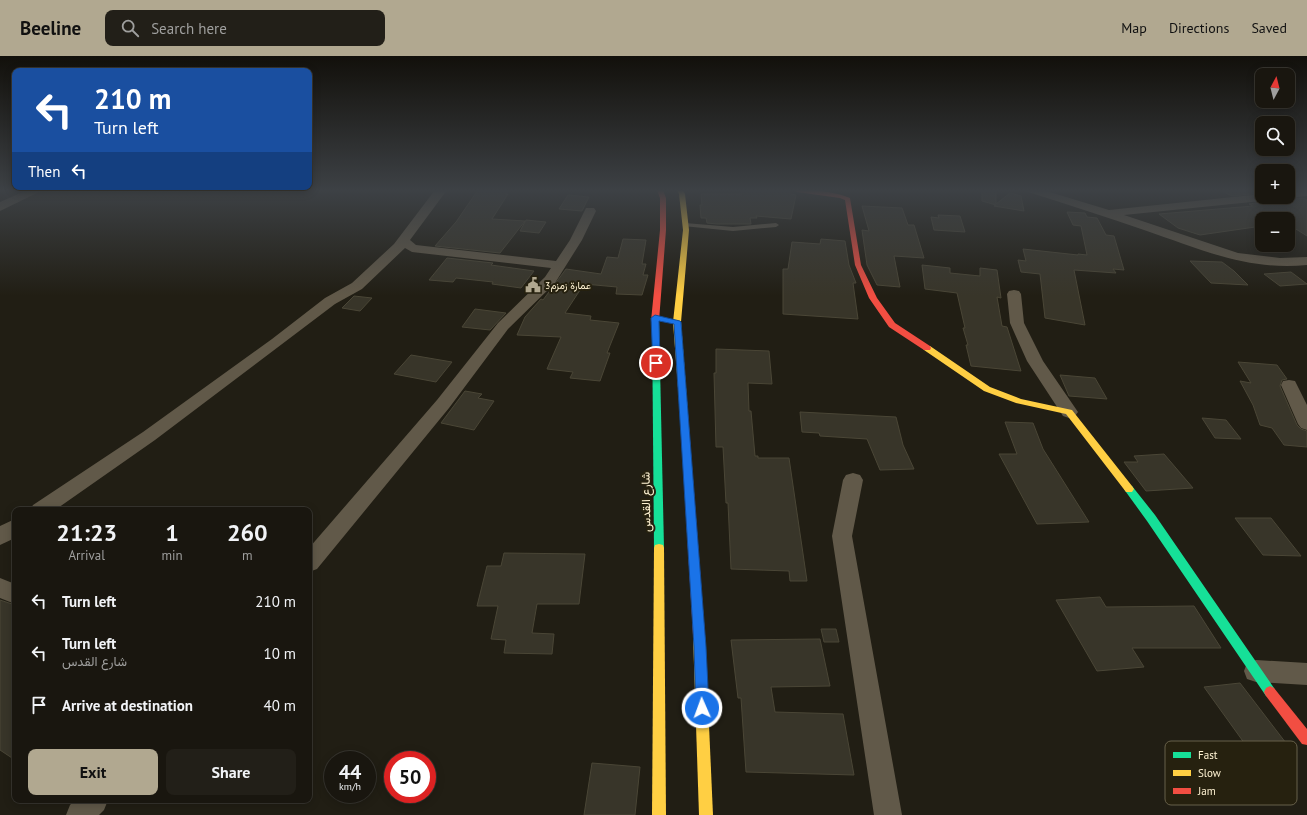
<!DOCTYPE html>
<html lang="en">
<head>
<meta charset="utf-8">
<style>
  :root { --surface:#19160f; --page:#221f18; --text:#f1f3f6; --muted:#9f9f9e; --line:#37352f; --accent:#b1a890 }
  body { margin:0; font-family:"PT Sans",Vazirmatn,sans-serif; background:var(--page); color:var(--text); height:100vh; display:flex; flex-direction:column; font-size:15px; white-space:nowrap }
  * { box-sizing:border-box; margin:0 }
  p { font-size:13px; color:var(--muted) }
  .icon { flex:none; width:22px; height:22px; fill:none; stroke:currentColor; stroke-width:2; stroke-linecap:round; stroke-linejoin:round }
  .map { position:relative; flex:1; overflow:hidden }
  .details { position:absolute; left:12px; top:451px; width:300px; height:296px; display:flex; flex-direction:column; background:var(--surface); border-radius:8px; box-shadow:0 2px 10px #0003,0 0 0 1px var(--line) }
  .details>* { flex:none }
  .banner { position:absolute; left:12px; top:12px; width:300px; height:122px; border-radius:8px; box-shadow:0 2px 10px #0003,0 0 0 1px var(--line); background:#1a4fa0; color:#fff; overflow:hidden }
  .needle { width:26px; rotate:7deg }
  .buttons { position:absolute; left:1255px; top:12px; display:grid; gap:8px }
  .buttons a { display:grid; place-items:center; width:40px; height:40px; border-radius:8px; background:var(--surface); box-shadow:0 2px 10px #0003,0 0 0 1px var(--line); font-size:20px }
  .speed { position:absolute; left:324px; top:695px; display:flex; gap:8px; font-size:20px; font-weight:700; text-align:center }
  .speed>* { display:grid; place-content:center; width:52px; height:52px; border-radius:50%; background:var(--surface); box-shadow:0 2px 10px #0003,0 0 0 1px var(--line); line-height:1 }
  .speed small { font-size:10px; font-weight:400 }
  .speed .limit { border:6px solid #d22; background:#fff; color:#111 }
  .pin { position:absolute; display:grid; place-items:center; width:34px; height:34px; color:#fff; margin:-17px; border:2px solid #fff; border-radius:50%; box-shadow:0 1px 4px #0007 }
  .me { position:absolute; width:44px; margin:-22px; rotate:358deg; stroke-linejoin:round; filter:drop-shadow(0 0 3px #0008) }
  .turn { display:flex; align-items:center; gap:14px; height:84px; padding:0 16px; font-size:18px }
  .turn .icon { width:52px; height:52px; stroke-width:2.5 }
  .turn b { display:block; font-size:28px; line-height:34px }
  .then { display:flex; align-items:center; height:38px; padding:0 16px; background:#0003; gap:8px; font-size:15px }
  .eta { display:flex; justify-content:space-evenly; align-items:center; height:68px; text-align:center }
  .eta b { font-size:24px; font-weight:600; line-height:28px }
  .action { display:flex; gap:8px; margin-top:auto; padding:8px 16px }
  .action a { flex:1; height:46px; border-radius:8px; background:var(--accent); color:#111; font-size:16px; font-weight:600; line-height:46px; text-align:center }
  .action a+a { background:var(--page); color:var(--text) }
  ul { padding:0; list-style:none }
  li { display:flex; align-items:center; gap:12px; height:52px; padding:0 16px }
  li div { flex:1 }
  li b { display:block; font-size:15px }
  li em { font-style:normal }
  header { display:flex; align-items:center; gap:24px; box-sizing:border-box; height:56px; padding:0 20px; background:var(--accent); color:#111 }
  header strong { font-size:19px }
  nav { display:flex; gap:22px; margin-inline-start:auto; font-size:14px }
  .search { width:280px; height:36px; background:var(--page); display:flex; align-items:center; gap:10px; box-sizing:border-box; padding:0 14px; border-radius:8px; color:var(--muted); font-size:15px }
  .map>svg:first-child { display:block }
  .building { fill:#383529; stroke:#4a4636 }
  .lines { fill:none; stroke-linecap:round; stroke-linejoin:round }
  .lane { fill:#615949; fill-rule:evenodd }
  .street { fill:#615949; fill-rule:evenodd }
  .fast { fill:#16e098; fill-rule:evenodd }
  .slow { fill:#ffcf43; fill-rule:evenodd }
  .jam { fill:#f24e42; fill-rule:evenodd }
  .route { fill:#1a73e8; stroke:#114b97 }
  .labels { text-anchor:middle; stroke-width:4; stroke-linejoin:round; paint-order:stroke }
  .far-poi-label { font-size:10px; fill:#fff3d3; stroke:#26210f; text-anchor:start }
  .street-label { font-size:12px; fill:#fff3d3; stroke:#26210f }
  .key { fill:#26210f; stroke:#67604a; stroke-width:1 }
  .key-label { font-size:11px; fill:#fff3d3 }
</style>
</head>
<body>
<header>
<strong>Beeline</strong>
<div class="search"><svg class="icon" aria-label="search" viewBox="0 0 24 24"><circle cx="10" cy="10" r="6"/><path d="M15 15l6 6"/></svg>Search here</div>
<nav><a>Map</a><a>Directions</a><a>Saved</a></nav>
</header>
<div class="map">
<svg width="1307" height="759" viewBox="0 0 1307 759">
  <rect width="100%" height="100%" fill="#211e14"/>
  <!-- building -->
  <g class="building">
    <polygon points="478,134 509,134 506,138 508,138 492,163 525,165 500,197 435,190 456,166"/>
    <polygon points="741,134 789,134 791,138 796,139 791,163 756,160 757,162 750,162 751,168 717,168 707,167 706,162 701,162 700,149 702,149 701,138 742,138"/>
    <polygon points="982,134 996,134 996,148 1010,137 1021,140 1024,155 994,150 996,149 982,145"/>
    <polygon points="1220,134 1262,134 1262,137 1232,140"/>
    <polygon points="568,139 589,141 582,155 559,153"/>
    <polygon points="1303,142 1307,144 1307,180 1288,168 1288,163 1262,163 1262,170 1200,179 1178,172 1159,158 1253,150 1249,148 1271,145 1277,143"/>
    <polygon points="862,150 902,152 908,169 914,169 924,202 894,200 900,231 877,229 867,209 862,174 869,175"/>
    <polygon points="1067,156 1085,157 1087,161 1097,162 1106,179 1114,180 1124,214 1113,213 1116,217 1074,214 1085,269 1045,262 1040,218 1021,216 1018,204 1026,205 1023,193 1078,199 1078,198 1087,199 1081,170 1073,169"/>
    <polygon points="938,159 960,160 965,176 934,174 931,161 939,162"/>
    <polygon points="526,164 546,166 539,177 520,175"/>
    <polygon points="623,183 646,184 642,208 646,208 643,219 648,219 642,239 616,238 617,231 584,228 565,257 591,260 590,264 619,267 607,297 610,297 600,325 570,322 573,316 547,313 561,281 517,279 525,261 541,243 543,244 566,213 601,218 607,201 618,202"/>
    <polygon points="821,183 845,185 849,209 856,227 853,227 858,263 783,258 783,213 788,213 792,186 820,188"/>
    <polygon points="447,202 493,207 491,209 534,215 521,232 492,228 493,226 456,222 453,226 429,224"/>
    <polygon points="1190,205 1222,206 1234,215 1248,229 1211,227"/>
    <polygon points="922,209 950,212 950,217 980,220 980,212 997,214 1001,242 997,241 1002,270 1007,271 1021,315 971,310 966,289 968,289 963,272 965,272 957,237 925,233"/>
    <polygon points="1291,216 1307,228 1280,230 1264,218"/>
    <polygon points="354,240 372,242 360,255 342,252"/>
    <polygon points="475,253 506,257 490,274 462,271"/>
    <polygon points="716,293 769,295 772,328 748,327 749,355 751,355 755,400 758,400 758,402 789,402 807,525 790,525 789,515 731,513 728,447 726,447 723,391 716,391 714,317 716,317"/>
    <polygon points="411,299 452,306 436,326 394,318"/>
    <polygon points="1238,306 1277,309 1287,323 1282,324 1280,330 1297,369 1301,373 1307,375 1307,391 1284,389 1272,372 1260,369 1253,349 1240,325 1251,327"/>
    <polygon points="1060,319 1095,322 1107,343 1069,340"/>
    <polygon points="465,335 482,338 478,342 494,345 474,374 441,367"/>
    <polygon points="800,356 896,361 903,389 914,413 880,414 867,383 820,380 819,377 802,376"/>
    <polygon points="1202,362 1226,364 1241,383 1215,382"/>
    <polygon points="1005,366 1033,367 1043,393 1089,466 1037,468 999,398 1017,398"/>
    <polygon points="1164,398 1193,432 1146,435 1124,406 1138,406 1134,400"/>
    <polygon points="1235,462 1271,462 1301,500 1263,499"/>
    <polygon points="504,497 585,498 579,548 537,548 532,577 554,578 552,598 504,597 506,584 491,583 498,550 477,550 487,510 501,510"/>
    <polygon points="1100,541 1106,551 1194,550 1221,592 1132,592 1144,611 1097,615 1056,544"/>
    <polygon points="0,544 15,549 15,704 0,694"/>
    <polygon points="821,573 836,573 839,586 824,586"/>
    <polygon points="820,583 830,630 771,631 775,656 843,658 854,719 746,716 741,642 738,642 731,584"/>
    <polygon points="1240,627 1289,691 1250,695 1204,631"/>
    <polygon points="592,707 640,711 635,759 584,759"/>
  </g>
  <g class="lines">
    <!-- lane -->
    <polygon class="lane" points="685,167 733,171 776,167 779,169 776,171 733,175 683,170 683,168"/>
    <!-- street -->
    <g class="street">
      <polygon points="27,134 41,134 39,136 0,155 0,146"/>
      <polygon points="435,134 447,134 410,184 416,189 556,205 570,184 586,152 594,152 596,155 582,184 555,227 508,273 449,352 317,513 309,516 309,492 437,344 498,267 545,221 551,212 412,196 405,192 362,233 335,248 155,384 55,454 30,454 33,449 143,376 272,283 325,242 352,227 394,188"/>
      <path d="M1026 134H1043L1109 154 1262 138V141H1277L1275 143 1271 144 1124 159 1238 197 1280 202 1307 201V209C1247 215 1200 193 1144 174 1106 161 1067 148 1028 136Z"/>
      <polygon points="1307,134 1307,140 1288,142 1284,141 1288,141 1288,136"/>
      <polygon points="1014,234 1019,235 1021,238 1024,267 1043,305 1078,356 1075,360 1069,362 1063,360 1027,305 1010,267 1007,238 1009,235"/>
      <polygon points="1289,324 1295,325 1307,349 1307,374 1301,372 1298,368 1281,329 1283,325"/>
      <polygon points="853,417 860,419 863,424 852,480 902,759 874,759 832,480 843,424 846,419"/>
      <polygon points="15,463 15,482 0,489 0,470"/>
      <polygon points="0,522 15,528 15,548 0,542"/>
      <polygon points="1256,604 1307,607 1307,629 1256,626 1247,623 1244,615 1247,607"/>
      <polygon points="75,744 108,744 104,754 99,759 66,759 70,749"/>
    </g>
    <!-- fast -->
    <g class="fast">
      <polygon points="652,263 655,263 659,265 664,492 663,495 659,496 655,495 654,492"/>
      <polygon points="1129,429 1132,430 1155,459 1274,632 1276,636 1274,640 1270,642 1266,640 1147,465 1126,436 1124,433 1126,430"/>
    </g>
    <!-- slow -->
    <g class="slow">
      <polygon points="677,134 683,134 685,138 689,174 681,266 688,358 684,361 680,358 673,266 683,174 679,138"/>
      <polygon points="924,290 930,290 990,331 1021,343 1072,354 1132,430 1134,433 1132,436 1126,436 1066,358 1016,347 984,335 924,294 923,292"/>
      <polygon points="659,488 663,489 664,492 666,759 652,759 654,492 655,489"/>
      <polygon points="699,574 703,575 705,579 713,759 699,759 693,579 695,575"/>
    </g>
    <!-- jam -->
    <g class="jam">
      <polygon points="657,134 663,134 666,142 666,174 659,265 655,267 651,265 660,174 660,142"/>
      <path d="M794 134C809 132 836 136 850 142L861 209 877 242 895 267 930 290 931 292 930 294H924L889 271 869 242 855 209 845 144 840 142 797 136Z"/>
      <polygon points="684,355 688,358 705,579 703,583 699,584 695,583 693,579 680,358"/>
      <polygon points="1270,630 1274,632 1307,673 1307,689 1302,688 1266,640 1264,636 1266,632"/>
    </g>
  </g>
  <!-- sky -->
  <linearGradient id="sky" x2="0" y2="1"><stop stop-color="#12100b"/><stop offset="0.56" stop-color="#3d4145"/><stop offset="1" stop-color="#3d4145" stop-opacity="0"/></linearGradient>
  <rect width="1307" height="240" fill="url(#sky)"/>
  <!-- route -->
  <polygon class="route" points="655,259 680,265 681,266 706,591 709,652 707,656 702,658 698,656 696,652 694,591 674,268 659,265 660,307 656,310 653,309 651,262"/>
  <!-- icons -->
  <defs>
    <symbol id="civic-bare" viewBox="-9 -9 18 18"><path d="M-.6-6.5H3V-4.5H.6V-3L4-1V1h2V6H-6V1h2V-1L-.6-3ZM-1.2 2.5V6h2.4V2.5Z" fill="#b1a890" stroke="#26210f" stroke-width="2.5" paint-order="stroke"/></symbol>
  </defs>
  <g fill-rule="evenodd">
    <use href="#civic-bare" x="522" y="218" width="22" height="22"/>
  </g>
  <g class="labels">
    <!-- far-poi labels -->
    <g class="far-poi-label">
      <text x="545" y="233">عمارة زمزم3</text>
    </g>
    <!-- street labels -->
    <g class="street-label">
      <text transform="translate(646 446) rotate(-91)" y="4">شارع القدس</text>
    </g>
  </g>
  <!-- legend -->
  <rect x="1165" y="685" width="132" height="64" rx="6" class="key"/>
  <rect x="1173" y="696" width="18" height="6" fill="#16e098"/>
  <rect x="1173" y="714" width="18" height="6" fill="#ffcf43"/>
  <rect x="1173" y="732" width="18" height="6" fill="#f24e42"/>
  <g class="key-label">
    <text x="1198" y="703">Fast</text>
    <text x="1198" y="721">Slow</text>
    <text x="1198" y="739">Jam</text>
  </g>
</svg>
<div class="buttons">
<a><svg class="needle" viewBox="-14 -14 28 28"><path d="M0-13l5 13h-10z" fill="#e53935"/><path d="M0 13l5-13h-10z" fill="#9f9f9e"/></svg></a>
<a><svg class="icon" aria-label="search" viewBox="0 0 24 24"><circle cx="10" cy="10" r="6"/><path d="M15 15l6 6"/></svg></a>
<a>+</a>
<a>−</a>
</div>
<div class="speed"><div>44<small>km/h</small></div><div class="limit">50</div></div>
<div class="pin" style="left:656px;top:307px;background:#d93025"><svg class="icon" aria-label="arrive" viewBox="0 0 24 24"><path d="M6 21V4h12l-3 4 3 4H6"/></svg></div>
<svg class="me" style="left:702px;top:652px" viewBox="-20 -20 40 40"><circle r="17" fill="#1a73e8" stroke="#fff" stroke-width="3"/><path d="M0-11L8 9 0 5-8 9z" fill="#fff"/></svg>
<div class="banner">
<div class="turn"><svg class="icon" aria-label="left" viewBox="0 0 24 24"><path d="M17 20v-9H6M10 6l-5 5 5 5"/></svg><div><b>210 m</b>Turn left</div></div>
<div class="then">Then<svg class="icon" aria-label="left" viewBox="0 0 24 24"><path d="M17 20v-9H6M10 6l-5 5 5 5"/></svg></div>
</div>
<section class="details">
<div class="eta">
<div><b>21:23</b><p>Arrival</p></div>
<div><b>1</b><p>min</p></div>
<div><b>260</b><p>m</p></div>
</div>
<ul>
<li><svg class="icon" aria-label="left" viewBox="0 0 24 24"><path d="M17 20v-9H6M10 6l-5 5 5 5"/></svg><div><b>Turn left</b></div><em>210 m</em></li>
<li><svg class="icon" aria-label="left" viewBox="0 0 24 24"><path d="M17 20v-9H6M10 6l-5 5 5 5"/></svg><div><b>Turn left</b><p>شارع القدس</p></div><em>10 m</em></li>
<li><svg class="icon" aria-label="arrive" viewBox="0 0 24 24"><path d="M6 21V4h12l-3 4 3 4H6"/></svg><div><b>Arrive at destination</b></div><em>40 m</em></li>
</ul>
<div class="action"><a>Exit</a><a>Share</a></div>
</section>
</div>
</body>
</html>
